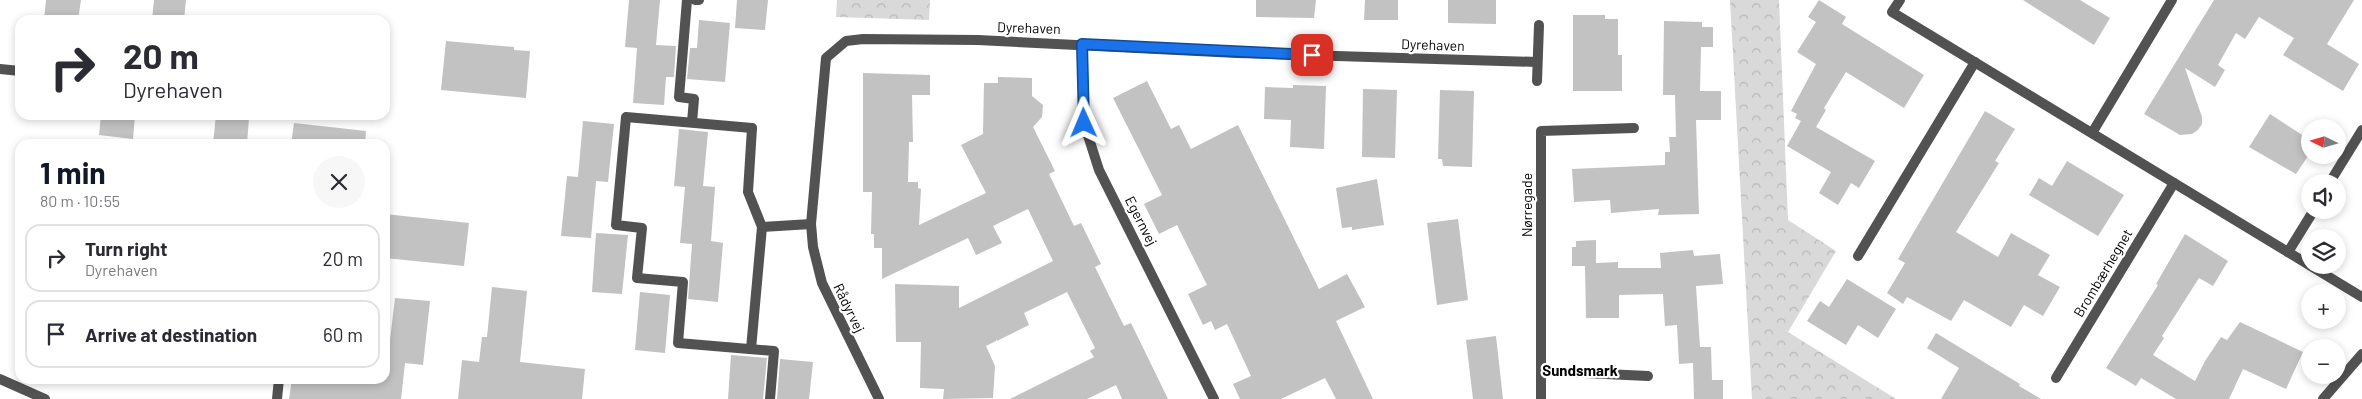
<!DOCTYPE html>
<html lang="en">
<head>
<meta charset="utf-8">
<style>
  :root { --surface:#fff; --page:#f7f7f7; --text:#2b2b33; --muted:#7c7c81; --line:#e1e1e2; --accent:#111827 }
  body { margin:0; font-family:Barlow,sans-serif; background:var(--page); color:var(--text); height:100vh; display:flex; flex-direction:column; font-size:19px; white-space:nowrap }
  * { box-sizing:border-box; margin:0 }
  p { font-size:16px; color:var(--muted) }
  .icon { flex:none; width:28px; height:28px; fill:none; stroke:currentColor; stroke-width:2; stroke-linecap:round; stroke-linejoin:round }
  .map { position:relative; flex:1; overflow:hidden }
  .details { position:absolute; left:15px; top:139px; width:375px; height:245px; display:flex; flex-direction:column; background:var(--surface); border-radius:15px; box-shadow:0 2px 8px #0003 }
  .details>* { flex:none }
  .banner { position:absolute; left:15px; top:15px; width:375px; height:105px; border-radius:15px; box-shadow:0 2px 8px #0003; background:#fff; color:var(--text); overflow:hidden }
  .needle { width:32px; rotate:275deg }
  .tools { position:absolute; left:2301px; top:119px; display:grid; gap:10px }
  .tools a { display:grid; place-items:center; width:45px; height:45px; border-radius:50%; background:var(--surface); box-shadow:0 2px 8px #0003; font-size:25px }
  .pin { position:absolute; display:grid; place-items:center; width:42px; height:42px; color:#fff; margin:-21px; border-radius:10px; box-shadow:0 2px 8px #0006 }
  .me { position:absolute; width:55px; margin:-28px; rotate:359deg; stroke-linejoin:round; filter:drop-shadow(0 0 4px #0008) }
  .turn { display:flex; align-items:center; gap:18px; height:105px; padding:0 25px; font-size:22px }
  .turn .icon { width:65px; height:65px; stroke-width:2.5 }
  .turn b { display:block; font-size:35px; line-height:42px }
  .round { display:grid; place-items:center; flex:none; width:52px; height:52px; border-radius:26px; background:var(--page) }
  .headline { display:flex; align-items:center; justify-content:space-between; height:85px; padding:0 25px }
  h1 { font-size:30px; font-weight:700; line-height:38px; color:var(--accent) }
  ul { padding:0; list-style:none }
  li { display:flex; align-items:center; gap:15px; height:68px; margin:0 10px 8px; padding:0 15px; border:2px solid var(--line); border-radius:15px }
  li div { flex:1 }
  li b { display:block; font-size:19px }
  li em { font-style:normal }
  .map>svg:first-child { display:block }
  .forest { fill:url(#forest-crowns) }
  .building { fill:#c2c2c2 }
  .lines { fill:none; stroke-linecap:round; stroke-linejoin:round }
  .lane { stroke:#525252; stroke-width:10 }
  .street { stroke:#525252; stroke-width:10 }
  .route-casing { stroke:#114b97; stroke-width:12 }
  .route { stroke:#1a73e8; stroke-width:9 }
  .labels { text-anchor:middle; stroke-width:4.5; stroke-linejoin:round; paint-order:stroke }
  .street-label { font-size:14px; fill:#000; stroke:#fff }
  .neighbourhood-label { font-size:15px; font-weight:bold; fill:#000; stroke:#fff }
</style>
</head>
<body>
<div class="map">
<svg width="2362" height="399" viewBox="0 0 2362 399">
  <defs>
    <pattern id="forest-crowns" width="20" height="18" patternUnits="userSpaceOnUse" patternTransform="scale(1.25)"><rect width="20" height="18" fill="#d9d9d9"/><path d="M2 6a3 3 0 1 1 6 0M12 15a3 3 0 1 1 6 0" fill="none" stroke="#b8b8b8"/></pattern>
  </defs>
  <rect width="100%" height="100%" fill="#fff"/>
  <!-- forest -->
  <g class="forest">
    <polygon points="837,0 930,0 929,20 836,17"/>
    <polygon points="1730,0 1779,0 1788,220 1836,251 1788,332 1896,399 1752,399"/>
  </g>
  <!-- building -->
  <g class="building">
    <polygon points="46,0 81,0 78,20 44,20"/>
    <polygon points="154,0 186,0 184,20 152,20"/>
    <polygon points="629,0 660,0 656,45 676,46 674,77 666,77 664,105 633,103 637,48 625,47"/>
    <polygon points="737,0 768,0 765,30 735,28"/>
    <polygon points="1256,0 1316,0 1314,18 1256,17"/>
    <polygon points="1365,0 1398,0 1398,20 1364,20"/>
    <polygon points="1448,0 1496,0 1496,24 1448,23"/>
    <polygon points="1819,0 1846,17 1842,24 1924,75 1904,108 1846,72 1824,108 1826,110 1816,127 1875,161 1859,188 1851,183 1838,205 1819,193 1831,172 1787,146 1801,121 1795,118 1797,114 1791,111 1816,64 1797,52 1816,22 1808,17"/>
    <polygon points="2023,0 2080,0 2110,18 2094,45"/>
    <polygon points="2214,0 2354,0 2327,44 2359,64 2343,91 2283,55 2294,38 2259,17 2245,39 2236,33 2218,65 2225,70 2215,87 2185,68 2202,117 2202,124 2198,130 2192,134 2180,135 2144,114"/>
    <polygon points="1573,15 1605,15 1605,19 1618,19 1618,55 1622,55 1622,91 1573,91"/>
    <polygon points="699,20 730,23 725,82 687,79 690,48 697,48"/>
    <polygon points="1664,21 1702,22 1702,27 1713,27 1713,47 1701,47 1700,91 1721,91 1721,120 1696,120 1699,214 1658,215 1659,209 1611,213 1610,200 1574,202 1572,169 1665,165 1665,152 1670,152 1669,137 1676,137 1675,95 1663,95"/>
    <polygon points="446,41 514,47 514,50 530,51 526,98 441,90"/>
    <polygon points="863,73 930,75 930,95 912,95 913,142 909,142 908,182 918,182 918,188 921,189 919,225 986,193 961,145 983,134 984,83 998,83 998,77 1032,78 1032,96 1043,105 1042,117 1033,127 1055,171 1049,174 1074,226 1081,223 1101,264 1095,267 1124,326 1131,323 1168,399 1122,399 1116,385 1087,399 1010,399 1094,357 1090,351 1095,348 1067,292 1024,313 1029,325 997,341 996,339 996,341 986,346 995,366 993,398 943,399 944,389 920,388 921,342 896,342 895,284 959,286 959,308 1053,261 1028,209 993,226 1002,243 976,255 968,238 882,279 882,248 874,248 874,234 871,234 872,192 863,192"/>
    <polygon points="1147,81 1171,129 1179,125 1191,149 1238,125 1319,289 1347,274 1365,307 1336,321 1373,399 1336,399 1325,378 1281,399 1240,399 1233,384 1251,376 1227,324 1215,330 1211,321 1203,325 1188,294 1207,285 1177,225 1159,234 1144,204 1162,195 1113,98"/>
    <polygon points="1293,85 1326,86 1324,149 1290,147 1291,120 1264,119 1265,87 1293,88"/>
    <polygon points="1363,89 1397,90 1395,158 1362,157"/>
    <polygon points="1440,90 1474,91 1472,167 1443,166 1442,159 1438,159"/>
    <polygon points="1985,111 2015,129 1995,161 1999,163 1956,232 1998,257 2011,233 2050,255 2038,275 2060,287 2043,316 2024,305 2011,327 1964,300 1951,321 1907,297 1903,304 1887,293 1905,263 1898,259"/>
    <polygon points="2270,114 2310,140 2310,153 2296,174 2249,147"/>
    <polygon points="101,115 135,115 133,139 99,135"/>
    <polygon points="216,115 240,115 239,117 249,118 247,144 213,144"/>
    <polygon points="583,121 614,124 608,182 596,181 591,238 561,236 567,176 578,177"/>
    <polygon points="294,123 366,131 365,144 291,144"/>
    <polygon points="679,129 708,132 703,186 715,187 711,241 723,243 718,302 688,299 692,244 680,243 685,187 674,186"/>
    <polygon points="2067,161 2124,195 2098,236 2029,195 2039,178 2052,186"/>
    <polygon points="1377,179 1384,225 1352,230 1352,227 1342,228 1336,188"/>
    <polygon points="385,214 469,223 464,266 385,258"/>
    <polygon points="1458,219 1468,300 1437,305 1427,223"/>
    <polygon points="596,233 628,235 622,294 592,292"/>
    <polygon points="2185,234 2228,261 2213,286 2199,278 2162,336 2164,338 2153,355 2195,381 2205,361 2221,337 2227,340 2240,322 2303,352 2286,389 2243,369 2229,399 2176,399 2141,378 2136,386 2106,368 2158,285 2156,284"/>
    <polygon points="1596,240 1596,263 1618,262 1618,268 1661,268 1660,253 1693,250 1694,256 1720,254 1723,284 1696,286 1700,347 1711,347 1712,380 1723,380 1723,399 1694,399 1693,363 1679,364 1677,325 1665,326 1663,294 1619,295 1619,318 1586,318 1585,266 1572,266 1572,247 1576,247 1576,241"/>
    <polygon points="1847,279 1896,309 1878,338 1858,325 1846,345 1807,321 1820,301 1829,307"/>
    <polygon points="492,287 527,291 520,362 585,369 582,399 458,399 462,360 479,362 482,337 487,337"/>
    <polygon points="640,292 670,295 665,353 635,350"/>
    <polygon points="395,298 430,301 423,365 405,363 401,399 289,399 292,379 385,379 385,348 389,348"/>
    <polygon points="1936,333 2020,384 2019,386 2041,399 1941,399 1959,368 1927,348"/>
    <polygon points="1496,336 1503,399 1473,399 1466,340"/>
    <polygon points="731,355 767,358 763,399 728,399"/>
    <polygon points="780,359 813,362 809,399 777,399"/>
  </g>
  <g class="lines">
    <!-- lane -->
    <g class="lane">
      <polyline points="687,0 679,97 694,99 692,122"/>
      <polyline points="695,0 699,0"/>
      <polyline points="752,128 626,117 616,225 642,228 637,278 683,282 678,343 774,351 770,399"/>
    </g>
    <!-- street -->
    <g class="street">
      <polyline points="1900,0 1892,12 2362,297"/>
      <polyline points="1082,44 1084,123 1099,170 1214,399"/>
      <polyline points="0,69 20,71"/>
      <polyline points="1537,81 1539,25"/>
      <polyline points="2092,133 2172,0"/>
      <polyline points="2330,182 2362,130"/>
      <polyline points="762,227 811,224"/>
      <polyline points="2288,252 2314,210"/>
      <polyline points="1858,256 1975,62"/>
      <polyline points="751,349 762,227 748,192 752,128"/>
      <polyline points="1541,371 1648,376"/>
      <polyline points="2056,378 2174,183"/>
      <polyline points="0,379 45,399"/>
      <polyline points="277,399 279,379"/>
      <polyline points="879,399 822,283 813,247 811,224 826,58 846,41 863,39 978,40 1237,53 1537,62"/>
      <polyline points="1541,399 1541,131 1634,128"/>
      <polyline points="2323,399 2362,354"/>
    </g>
  </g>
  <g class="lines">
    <defs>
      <polyline id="route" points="1084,123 1082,44 1312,55"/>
    </defs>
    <!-- route casing -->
    <use href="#route" class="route-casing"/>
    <!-- route -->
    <use href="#route" class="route"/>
  </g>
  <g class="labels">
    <!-- street labels -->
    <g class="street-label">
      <text transform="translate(1029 28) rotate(2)" y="5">Dyrehaven</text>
      <text transform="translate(1433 45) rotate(2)" y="5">Dyrehaven</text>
      <text transform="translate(1527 205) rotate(-90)" y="5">Nørregade</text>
      <text transform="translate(1141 221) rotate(63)" y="5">Egernvej</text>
      <text transform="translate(2103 273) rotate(-59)" y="5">Brombærhegnet</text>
      <text transform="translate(849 308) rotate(64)" y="5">Rådyrvej</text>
    </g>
    <!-- neighbourhood labels -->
    <g class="neighbourhood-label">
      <text x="1580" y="376">Sundsmark</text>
    </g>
  </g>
</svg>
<div class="tools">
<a><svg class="needle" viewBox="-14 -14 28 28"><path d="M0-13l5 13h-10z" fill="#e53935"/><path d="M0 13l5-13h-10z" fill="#7c7c81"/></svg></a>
<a><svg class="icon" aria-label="sound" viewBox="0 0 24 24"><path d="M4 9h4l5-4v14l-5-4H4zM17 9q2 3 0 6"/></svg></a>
<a><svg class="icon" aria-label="layers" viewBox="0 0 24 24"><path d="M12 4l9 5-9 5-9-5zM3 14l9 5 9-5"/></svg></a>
<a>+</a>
<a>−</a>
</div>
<div class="pin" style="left:1312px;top:55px;background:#d93025"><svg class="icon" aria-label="arrive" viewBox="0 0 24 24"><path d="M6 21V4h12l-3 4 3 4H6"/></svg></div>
<svg class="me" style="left:1084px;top:123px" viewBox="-20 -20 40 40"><path d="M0-17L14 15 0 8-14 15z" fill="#1a73e8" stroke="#fff" stroke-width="4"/></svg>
<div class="banner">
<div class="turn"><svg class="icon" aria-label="right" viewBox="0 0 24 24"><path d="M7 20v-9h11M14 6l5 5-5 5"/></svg><div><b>20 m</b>Dyrehaven</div></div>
</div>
<section class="details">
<div class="headline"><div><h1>1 min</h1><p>80 m · 10:55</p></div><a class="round"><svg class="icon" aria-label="close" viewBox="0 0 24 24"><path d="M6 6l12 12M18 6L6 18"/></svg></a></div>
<ul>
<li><svg class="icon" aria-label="right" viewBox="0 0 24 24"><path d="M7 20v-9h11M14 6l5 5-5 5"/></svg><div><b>Turn right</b><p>Dyrehaven</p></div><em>20 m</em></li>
<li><svg class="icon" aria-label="arrive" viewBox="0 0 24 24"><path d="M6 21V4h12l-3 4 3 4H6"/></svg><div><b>Arrive at destination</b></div><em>60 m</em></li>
</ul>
</section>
</div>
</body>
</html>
